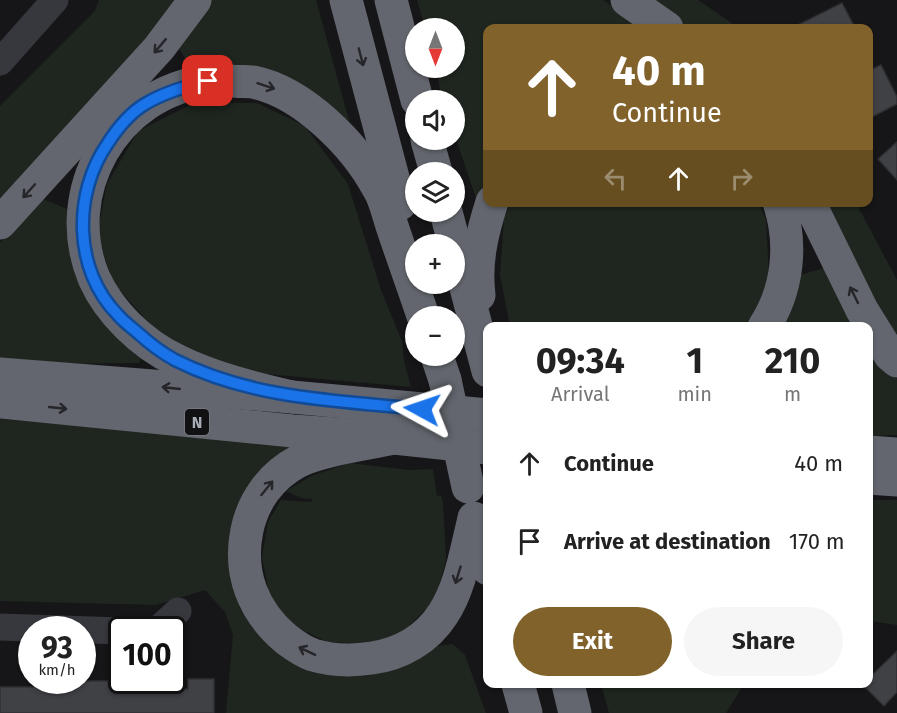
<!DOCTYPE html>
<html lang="en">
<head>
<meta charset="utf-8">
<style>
  :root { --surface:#fff; --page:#f6f6f6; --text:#222; --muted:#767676; --accent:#80622a }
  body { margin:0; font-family:"Fira Sans",sans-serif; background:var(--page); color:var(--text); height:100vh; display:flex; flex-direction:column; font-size:22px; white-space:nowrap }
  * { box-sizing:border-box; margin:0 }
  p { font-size:20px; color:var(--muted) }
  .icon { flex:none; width:33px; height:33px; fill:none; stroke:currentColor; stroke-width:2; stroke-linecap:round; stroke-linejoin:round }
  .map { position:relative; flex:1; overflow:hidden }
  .panel { position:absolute; left:483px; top:322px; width:390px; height:366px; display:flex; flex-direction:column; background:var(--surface); border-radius:12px; box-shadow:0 2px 4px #0004 }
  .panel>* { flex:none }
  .hud { position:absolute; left:483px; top:24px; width:390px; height:183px; border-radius:12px; box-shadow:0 2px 4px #0004; background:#80622a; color:#fff; overflow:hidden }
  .needle { width:39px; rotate:180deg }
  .tools { position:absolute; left:405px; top:18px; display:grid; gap:12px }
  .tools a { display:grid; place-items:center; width:60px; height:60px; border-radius:50%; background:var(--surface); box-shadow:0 2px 4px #0004; font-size:30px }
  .speed { position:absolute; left:18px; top:616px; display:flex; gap:12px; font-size:30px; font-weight:700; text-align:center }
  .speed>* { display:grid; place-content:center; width:78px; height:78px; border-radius:50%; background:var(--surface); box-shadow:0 2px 4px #0004; line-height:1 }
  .speed small { font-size:15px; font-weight:400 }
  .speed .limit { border:3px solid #111; border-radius:9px; background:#fff; color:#111 }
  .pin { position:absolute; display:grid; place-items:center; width:51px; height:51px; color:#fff; margin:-26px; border-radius:12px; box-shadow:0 3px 9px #0006 }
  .me { position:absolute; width:66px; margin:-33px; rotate:275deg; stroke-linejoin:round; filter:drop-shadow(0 0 4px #0008) }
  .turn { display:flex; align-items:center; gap:21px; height:126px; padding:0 30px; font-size:27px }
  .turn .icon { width:78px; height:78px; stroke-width:2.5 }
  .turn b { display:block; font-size:42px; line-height:51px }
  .lanes { display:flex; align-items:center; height:57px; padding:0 30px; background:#0003; justify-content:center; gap:30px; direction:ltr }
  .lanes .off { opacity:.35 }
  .eta { display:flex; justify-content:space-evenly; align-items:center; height:102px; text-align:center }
  .eta b { font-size:36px; font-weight:700; line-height:42px }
  .primary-button { display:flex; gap:12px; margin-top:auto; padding:12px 30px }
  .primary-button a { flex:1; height:69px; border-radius:36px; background:var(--accent); color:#fff; font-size:24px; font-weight:700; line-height:69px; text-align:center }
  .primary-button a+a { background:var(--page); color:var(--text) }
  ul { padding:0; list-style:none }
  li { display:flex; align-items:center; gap:18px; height:78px; padding:0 30px }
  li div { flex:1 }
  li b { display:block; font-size:22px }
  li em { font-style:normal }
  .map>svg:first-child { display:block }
  .green { fill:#1e261f }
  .building { fill:#404145; stroke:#303034; stroke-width:1.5 }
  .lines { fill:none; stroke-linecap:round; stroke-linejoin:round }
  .minor { stroke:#37383d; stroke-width:27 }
  .highway { stroke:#63666e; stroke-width:33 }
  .highway-bridge { stroke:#63666e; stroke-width:33 }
  .oneway { stroke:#26262a }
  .route-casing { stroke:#114b97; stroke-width:15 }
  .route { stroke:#1a73e8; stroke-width:10 }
  .labels { text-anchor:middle; stroke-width:4.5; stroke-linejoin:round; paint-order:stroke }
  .shield { fill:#111113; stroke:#7b7e86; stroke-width:1.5 }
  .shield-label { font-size:16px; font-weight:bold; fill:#a8adb8 }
</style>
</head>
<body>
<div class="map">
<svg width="897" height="713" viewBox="0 0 897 713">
  <rect width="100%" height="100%" fill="#161618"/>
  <!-- green -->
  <g class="green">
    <polygon points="99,0 180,0 0,206 0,106 95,11"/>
    <polygon points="204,0 316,0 350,124 196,75 178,47"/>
    <polygon points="417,0 603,0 644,28 488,28 487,193 478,204 455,136 454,100 443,100 435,68 454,68 454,28 425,28"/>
    <polygon points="642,0 698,0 739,28 682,28"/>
    <polygon points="194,103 257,103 305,126 348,184 381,290 402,341 404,361 411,387 253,373 213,365 149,332 151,325 114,284 97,235 107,184 138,131"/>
    <polygon points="41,198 69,210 144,352 139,363 42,364 0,362 0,243"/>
    <polygon points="511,203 758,203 766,219 769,278 753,317 745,327 510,327 500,275 504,218"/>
    <polygon points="822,203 856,203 897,280 897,338 867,294"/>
    <polygon points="827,267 858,327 777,327 797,276"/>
    <polygon points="868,343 897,379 897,435 869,436"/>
    <polygon points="0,419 270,441 308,448 231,577 240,608 280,653 389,671 437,646 453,644 465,655 486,713 226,713 233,635 225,612 205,590 156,605 0,601"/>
    <polygon points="350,463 409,470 433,469 437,496 441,495 443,502 446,560 435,600 407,628 378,644 327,642 290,624 270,598 262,557 268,522 281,500 311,502 313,499 301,498 286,491 311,476"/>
    <polygon points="868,500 897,500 897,625 869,621"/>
    <polygon points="601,684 744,684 726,713 609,713"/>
  </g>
  <!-- building -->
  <g class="building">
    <polygon points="842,3 855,28 792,28"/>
    <polygon points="881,65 897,97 897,104 868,119 868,71"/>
    <polygon points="897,142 897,180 878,159"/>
    <polygon points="897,651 897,692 884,706 863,685 868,684 868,679"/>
    <polygon points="188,679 214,679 214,713 0,713 0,687 46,687 46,681 142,681 142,689 188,689"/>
  </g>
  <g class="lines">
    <!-- minor -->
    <g class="minor">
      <polyline points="0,62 55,0"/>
      <polyline points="0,627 122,631"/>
      <polyline points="157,630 178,611"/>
    </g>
    <!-- highway -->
    <g class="highway">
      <polyline points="346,0 400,204"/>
      <polyline points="391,0 417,100"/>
      <polyline points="627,0 667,28"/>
      <polyline points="427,140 436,172"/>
      <polyline points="809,202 862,310 890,355 897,361"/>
      <polyline points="446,212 488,371"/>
      <polyline points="0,223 159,48 195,0"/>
      <path d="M479 295C475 262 482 233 492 202"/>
      <path d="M764 327C788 290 793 244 779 202"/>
      <polyline points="437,356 445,380"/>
      <polyline points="0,374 292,397 488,415"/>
      <path d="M292 397C253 388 212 378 176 360 142 344 109 312 94 278 58 192 115 92 208 81 215 80 223 81 231 81 238 82 246 81 253 82 303 92 355 145 378 188 385 199 388 214 392 226 402 256 413 286 423 316"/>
      <polyline points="0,402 293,431 394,438 488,448"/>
      <path d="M394 438C367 444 320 450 297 462 271 476 253 501 247 530 238 573 253 611 286 639 294 645 304 652 313 655 333 661 352 661 372 658 401 654 427 639 443 614 461 587 466 549 474 519"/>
      <polyline points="868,452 897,454"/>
      <polyline points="868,478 897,480"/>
      <polyline points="474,518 488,569"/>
      <polyline points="518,684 526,713"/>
      <polyline points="568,684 575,713"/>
    </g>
    <!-- highway-bridge -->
    <polyline class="highway-bridge" points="445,380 468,487"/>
  </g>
  <!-- one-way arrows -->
  <defs><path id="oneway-shaft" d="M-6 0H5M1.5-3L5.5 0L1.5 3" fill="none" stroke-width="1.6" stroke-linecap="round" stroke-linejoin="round" transform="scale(1.5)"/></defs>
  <g class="oneway">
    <use href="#oneway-shaft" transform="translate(160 46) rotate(130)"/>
    <use href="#oneway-shaft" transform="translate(361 57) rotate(75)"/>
    <use href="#oneway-shaft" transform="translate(266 86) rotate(18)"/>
    <use href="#oneway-shaft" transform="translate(29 191) rotate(132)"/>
    <use href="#oneway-shaft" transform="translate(854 295) rotate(-116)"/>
    <use href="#oneway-shaft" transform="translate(171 388) rotate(-174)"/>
    <use href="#oneway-shaft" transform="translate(58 408) rotate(6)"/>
    <use href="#oneway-shaft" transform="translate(267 488) rotate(-51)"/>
    <use href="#oneway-shaft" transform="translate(458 575) rotate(107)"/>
    <use href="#oneway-shaft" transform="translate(307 651) rotate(-155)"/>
  </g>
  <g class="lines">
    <defs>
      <path id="route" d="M208 81C186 86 165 92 145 104 130 113 117 129 108 143 73 193 73 270 118 315 124 322 131 327 138 333 149 343 162 353 175 360 252 399 338 401 422 409"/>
    </defs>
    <!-- route casing -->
    <use href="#route" class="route-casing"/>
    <!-- route -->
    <use href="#route" class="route"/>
  </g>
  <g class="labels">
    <!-- shield labels -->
    <rect class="shield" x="185" y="409" width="24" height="26" rx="4.5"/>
    <g class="shield-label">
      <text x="197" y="428">N</text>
    </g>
  </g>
</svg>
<div class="tools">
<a><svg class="needle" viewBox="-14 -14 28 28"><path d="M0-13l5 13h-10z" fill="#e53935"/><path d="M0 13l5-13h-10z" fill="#767676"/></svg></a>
<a><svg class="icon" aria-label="sound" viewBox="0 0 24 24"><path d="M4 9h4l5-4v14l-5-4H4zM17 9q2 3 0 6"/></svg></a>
<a><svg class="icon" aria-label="layers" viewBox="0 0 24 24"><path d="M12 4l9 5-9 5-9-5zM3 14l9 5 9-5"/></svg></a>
<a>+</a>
<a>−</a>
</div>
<div class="speed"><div>93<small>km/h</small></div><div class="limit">100</div></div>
<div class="pin" style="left:208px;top:81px;background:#d93025"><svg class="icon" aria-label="arrive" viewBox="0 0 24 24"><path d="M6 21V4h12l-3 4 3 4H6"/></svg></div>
<svg class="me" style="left:422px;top:409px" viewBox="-20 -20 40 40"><path d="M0-17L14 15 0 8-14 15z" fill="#1a73e8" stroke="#fff" stroke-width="4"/></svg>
<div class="hud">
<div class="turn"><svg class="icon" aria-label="ahead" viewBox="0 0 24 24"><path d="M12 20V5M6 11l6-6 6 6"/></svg><div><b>40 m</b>Continue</div></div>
<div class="lanes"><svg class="icon off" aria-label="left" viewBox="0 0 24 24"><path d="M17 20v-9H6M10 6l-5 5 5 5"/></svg><svg class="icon" aria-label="ahead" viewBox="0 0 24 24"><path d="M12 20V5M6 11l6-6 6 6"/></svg><svg class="icon off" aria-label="right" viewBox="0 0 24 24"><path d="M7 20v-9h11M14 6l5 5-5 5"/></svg></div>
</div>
<section class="panel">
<div class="eta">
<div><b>09:34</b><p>Arrival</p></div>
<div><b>1</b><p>min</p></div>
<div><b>210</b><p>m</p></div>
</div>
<ul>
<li><svg class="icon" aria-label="ahead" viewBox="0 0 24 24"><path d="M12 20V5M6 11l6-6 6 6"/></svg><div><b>Continue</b></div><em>40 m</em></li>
<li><svg class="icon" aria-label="arrive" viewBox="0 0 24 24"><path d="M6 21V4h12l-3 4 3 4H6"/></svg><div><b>Arrive at destination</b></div><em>170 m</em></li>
</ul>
<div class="primary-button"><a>Exit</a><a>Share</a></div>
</section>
</div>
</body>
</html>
